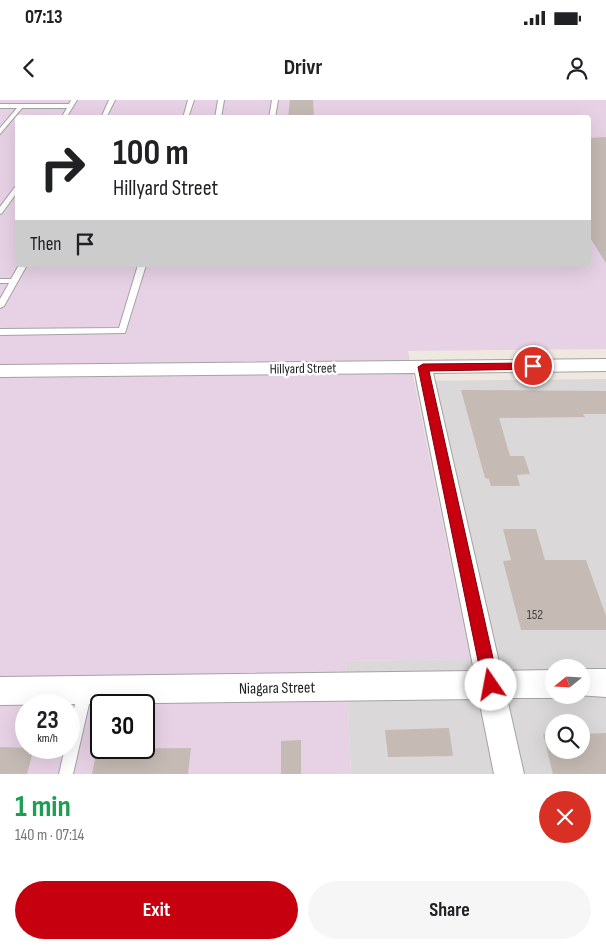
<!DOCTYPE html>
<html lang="en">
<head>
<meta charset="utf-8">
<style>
  :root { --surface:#fff; --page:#f6f6f6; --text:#202124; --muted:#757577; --accent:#c70010 }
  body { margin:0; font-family:"Sofia Sans Condensed",sans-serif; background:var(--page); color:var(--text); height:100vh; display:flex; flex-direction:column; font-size:19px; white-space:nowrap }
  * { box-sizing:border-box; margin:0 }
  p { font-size:16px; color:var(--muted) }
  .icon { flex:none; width:28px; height:28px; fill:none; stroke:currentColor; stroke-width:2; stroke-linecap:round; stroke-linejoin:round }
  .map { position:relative; height:674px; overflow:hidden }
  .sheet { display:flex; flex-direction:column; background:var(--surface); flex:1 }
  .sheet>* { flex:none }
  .top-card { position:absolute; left:15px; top:15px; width:576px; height:152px; border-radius:5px; box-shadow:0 5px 20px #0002; background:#fff; color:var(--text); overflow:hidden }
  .needle { width:32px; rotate:252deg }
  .tools { position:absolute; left:545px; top:559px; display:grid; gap:10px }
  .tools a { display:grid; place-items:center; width:45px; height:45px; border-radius:50%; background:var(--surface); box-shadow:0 5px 20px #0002; font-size:25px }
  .speed { position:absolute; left:15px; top:594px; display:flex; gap:10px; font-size:25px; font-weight:700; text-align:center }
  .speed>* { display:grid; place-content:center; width:65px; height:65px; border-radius:50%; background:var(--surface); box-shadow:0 5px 20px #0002; line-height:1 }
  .speed small { font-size:12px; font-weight:400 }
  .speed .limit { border:2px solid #111; border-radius:8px; background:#fff; color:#111 }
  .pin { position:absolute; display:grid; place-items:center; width:42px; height:42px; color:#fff; margin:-21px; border:2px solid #fff; border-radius:50%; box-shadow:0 1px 5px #0007 }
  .me { position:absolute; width:55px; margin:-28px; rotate:348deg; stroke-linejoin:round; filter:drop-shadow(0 0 4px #0008) }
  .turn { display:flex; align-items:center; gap:18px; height:105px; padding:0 15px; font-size:22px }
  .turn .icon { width:65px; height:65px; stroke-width:2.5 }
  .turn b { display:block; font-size:35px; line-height:42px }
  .then { display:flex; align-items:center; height:48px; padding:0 15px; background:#0003; gap:10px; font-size:19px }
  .round { display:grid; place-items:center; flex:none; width:52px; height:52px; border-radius:26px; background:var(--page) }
  .overview { display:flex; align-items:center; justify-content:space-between; height:85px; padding:0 15px }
  h1 { font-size:30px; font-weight:700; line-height:38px; color:#1e9e55 }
  .cta { display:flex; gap:10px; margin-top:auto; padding:10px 15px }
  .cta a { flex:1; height:58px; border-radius:30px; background:var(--accent); color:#fff; font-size:20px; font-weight:700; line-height:58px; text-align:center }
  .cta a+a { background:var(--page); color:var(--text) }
  .status { display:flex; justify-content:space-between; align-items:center; height:35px; padding:0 25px; background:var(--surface); direction:ltr }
  .status svg { height:14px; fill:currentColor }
  header { display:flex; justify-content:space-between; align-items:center; height:65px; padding:0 15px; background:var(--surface); font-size:22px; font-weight:700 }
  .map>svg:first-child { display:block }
  .residential { fill:#dad8d8; fill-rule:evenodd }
  .industrial { fill:#e7d2e5; fill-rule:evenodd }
  .building { fill:#c5bab4 }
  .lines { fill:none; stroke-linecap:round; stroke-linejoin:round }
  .service-casing { stroke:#a3a3a3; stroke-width:2 }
  .minor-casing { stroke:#a3a3a3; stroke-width:2 }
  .service { fill:#fff; fill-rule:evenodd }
  .minor { fill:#fff; fill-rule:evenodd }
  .route { fill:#c70010; stroke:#81000a }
  .labels { text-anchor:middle; stroke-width:5; stroke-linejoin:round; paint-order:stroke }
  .street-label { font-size:14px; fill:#1c1c1c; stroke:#fff }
  .near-number-label { font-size:14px; fill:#464442 }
  .near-street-label { font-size:16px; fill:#1c1c1c; stroke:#fff }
</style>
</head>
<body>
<div class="status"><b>07:13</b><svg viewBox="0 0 49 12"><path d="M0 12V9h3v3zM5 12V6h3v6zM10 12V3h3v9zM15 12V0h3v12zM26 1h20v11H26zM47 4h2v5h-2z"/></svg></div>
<header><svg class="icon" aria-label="back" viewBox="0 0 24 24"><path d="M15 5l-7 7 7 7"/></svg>Drivr<svg class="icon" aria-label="person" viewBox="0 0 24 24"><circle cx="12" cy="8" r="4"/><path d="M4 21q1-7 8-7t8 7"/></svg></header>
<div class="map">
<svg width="606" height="674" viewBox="0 0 606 674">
  <rect width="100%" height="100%" fill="#eee8e0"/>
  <!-- residential -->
  <path class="residential" d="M606 279V674H351L346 561 470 559 415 281ZM554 568H581V595H554ZM554 622H581V650H554Z"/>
  <!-- industrial -->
  <path class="industrial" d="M0 0H606V249L408 251 470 559 346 561 351 674H0ZM18 18H589V165H18ZM26 605H69V648H26ZM101 605H144V648H101Z"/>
  <!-- building -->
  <g class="building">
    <polygon points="290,0 313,0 314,18 288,18"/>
    <polygon points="606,37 606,163 589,136 589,38"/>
    <polygon points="461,290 606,291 606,314 583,314 585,317 499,318 510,356 524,356 530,374 517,375 520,386 491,386 489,379 485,378"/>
    <polygon points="503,429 536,429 545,460 586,460 606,516 606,530 521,530 503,461 511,460"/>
    <polygon points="449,628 453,656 388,657 385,630"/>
    <polygon points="606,633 606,674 553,674 543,634 554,634 554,650 581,650 581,634"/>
    <polygon points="301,640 301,674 281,674 281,641"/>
    <polygon points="0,647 34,648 27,674 0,674"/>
    <polygon points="191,648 188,674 92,674 97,649"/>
  </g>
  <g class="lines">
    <defs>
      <g id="service">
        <polygon points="71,0 77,0 66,18 61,18 67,8 22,8 0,34 0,28 17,8 0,8 0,4 69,4"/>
        <polygon points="109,0 115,0 106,18 101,18"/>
        <polygon points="188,0 194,0 188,18 183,18"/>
        <polygon points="218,0 224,0 221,18 215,18"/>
        <polygon points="272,0 278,0 275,18 269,18"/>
        <polygon points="18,83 18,91 2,113 0,114 0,107"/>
        <polygon points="19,165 27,165 4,206 0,208 0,199 9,183 0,183 0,179 11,179"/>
        <polygon points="138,165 146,165 125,233 0,235 0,229 119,228"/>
        <polygon points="85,584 90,586 92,591 73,674 59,674 65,648 69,648 69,631 78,591 80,586"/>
      </g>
      <g id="minor">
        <polygon points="606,259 606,271 433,273 501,571 554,570 554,595 560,595 554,598 507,598 524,674 494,674 479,599 0,605 0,577 474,571 415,273 0,277 0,265"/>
        <polygon points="581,569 606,569 606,597 577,595 581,595"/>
      </g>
    </defs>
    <!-- service casing -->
    <use href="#service" class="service-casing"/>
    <!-- minor casing -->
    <use href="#minor" class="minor-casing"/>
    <!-- service -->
    <use href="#service" class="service"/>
    <!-- minor -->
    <use href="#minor" class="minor"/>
  </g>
  <!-- route -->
  <polygon class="route" points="533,263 536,264 536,269 429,271 499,585 497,590 491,592 486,590 483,585 418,267 423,264"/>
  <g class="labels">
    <!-- street labels -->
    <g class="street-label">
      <text transform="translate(303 268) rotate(-1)" y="5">Hillyard Street</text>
    </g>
    <!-- near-number labels -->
    <g class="near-number-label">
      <text x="535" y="519">152</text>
    </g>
    <!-- near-street labels -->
    <g class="near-street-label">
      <text transform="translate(277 587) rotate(-1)" y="6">Niagara Street</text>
    </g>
  </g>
</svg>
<div class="tools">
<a><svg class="needle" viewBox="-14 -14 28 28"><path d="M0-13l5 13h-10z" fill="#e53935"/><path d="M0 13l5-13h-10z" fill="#757577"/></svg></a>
<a><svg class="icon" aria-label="search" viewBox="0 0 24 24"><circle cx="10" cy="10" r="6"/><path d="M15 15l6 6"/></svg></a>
</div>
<div class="speed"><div>23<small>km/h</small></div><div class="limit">30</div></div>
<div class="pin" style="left:533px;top:266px;background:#d93025"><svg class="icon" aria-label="arrive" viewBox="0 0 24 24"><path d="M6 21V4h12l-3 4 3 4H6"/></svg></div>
<svg class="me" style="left:491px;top:585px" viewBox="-20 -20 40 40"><circle r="19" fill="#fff"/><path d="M0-13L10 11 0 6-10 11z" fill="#c70010"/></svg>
<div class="top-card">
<div class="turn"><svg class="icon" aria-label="right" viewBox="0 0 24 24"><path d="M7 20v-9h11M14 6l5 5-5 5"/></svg><div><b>100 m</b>Hillyard Street</div></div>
<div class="then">Then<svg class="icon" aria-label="arrive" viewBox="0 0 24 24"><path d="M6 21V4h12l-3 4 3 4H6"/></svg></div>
</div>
</div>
<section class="sheet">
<div class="overview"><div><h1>1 min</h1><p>140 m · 07:14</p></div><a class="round" style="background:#d93025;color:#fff"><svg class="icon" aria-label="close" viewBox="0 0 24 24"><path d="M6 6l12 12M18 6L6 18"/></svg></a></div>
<div class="cta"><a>Exit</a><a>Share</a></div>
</section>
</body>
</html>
